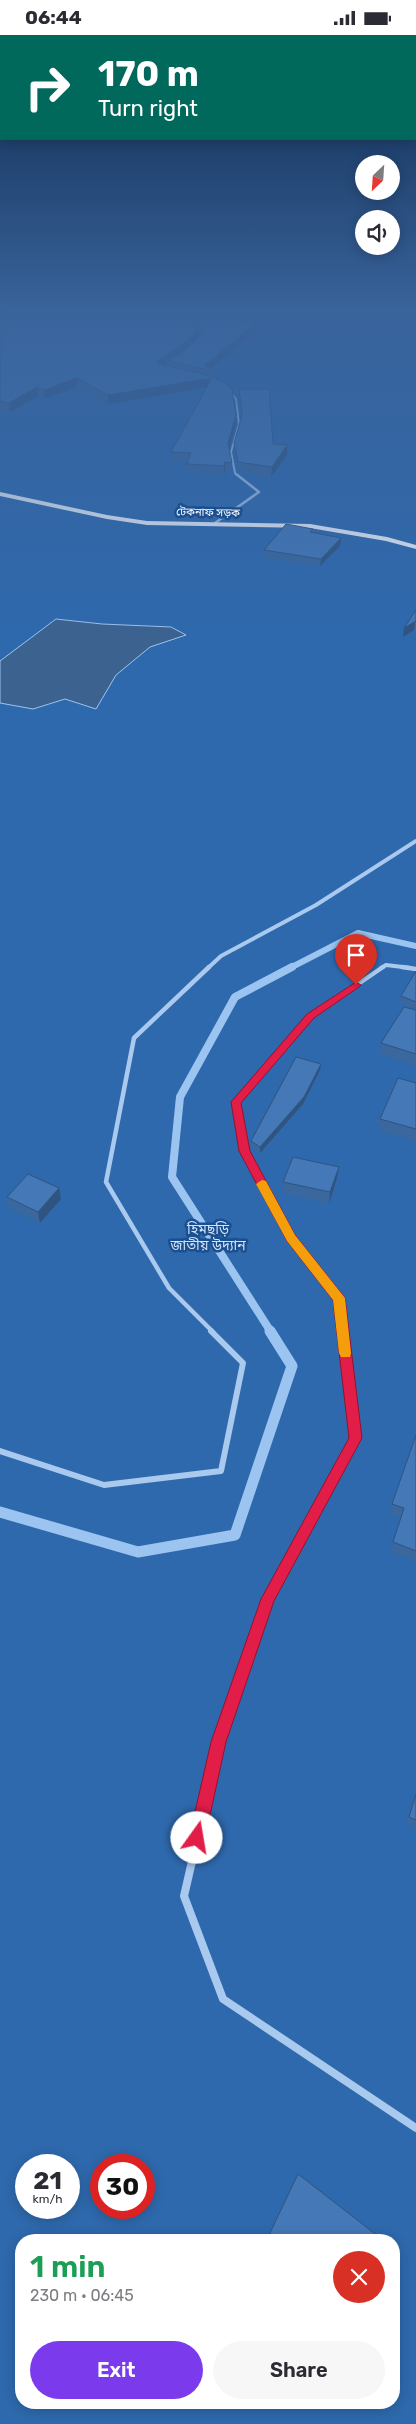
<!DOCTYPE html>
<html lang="en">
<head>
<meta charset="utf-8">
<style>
  :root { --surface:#fff; --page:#f7f7f7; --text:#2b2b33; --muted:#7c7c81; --accent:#7c3aed }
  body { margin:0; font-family:Rubik,"Noto Sans Bengali",sans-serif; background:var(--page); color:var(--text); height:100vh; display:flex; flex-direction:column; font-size:19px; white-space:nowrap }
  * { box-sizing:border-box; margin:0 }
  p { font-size:16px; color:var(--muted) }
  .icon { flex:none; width:28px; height:28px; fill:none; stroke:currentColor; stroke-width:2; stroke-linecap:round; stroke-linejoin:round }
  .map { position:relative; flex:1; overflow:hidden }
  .sheet { position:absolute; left:15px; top:2199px; width:385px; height:175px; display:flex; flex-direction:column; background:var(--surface); border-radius:20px; box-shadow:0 2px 12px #0003 }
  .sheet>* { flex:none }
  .top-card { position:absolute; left:0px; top:0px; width:416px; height:105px; box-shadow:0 2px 12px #0003; background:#00695c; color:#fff; overflow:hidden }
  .needle { width:32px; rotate:205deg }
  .controls { position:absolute; left:355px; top:120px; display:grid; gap:10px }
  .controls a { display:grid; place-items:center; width:45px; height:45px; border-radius:50%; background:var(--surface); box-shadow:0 2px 12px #0003; font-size:25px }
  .speed { position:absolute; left:15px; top:2119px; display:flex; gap:10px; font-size:25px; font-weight:700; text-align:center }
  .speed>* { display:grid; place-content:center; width:65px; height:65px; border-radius:50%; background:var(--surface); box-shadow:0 2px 12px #0003; line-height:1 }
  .speed small { font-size:12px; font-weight:400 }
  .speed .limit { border:8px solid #d22; background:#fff; color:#111 }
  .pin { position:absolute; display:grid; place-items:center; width:42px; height:42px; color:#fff; margin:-51px -21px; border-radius:50% 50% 50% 0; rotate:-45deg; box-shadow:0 0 5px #0007 }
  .pin .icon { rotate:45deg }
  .me { position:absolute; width:55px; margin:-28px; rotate:13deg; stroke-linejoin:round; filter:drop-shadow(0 0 4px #0008) }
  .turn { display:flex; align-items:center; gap:18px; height:105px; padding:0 15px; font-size:22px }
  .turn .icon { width:65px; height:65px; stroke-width:2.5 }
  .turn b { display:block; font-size:35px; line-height:42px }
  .round { display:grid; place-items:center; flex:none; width:52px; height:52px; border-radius:26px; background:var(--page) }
  .summary { display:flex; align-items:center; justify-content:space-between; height:85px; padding:0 15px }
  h1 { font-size:30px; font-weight:600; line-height:38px; color:#1e9e55 }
  .action { display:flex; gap:10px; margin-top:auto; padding:10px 15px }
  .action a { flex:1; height:58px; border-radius:30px; background:var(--accent); color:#fff; font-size:20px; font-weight:600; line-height:58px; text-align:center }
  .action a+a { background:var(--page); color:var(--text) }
  .status { display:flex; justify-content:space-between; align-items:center; height:35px; padding:0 25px; background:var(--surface); direction:ltr }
  .status svg { height:14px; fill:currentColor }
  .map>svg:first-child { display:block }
  .green { fill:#2e69ad; fill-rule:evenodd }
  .water { fill:#3c6290; stroke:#9cc4f0 }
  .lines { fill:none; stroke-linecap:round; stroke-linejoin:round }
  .stream-far2 { stroke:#9cc4f0; stroke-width:6 }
  .stream-far1 { stroke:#9cc4f0; stroke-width:8 }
  .stream { stroke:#9cc4f0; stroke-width:11 }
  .minor-far5 { stroke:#a9c9ee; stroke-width:2 }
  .minor-far4 { stroke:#a9c9ee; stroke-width:2.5 }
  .minor-far3 { stroke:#a9c9ee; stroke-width:4 }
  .minor-far2 { stroke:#a9c9ee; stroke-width:4.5 }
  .minor-far1 { stroke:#a9c9ee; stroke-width:6 }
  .minor { stroke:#a9c9ee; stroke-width:8 }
  .trunk { fill:#f8faff; fill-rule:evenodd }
  .wall { fill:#3a679d; fill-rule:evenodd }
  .shaded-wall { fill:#305480 }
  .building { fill:#4478b7; stroke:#305480 }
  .route { fill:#e11d48; stroke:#92132f }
  .slow { fill:#f59e0b }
  .labels { text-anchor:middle; stroke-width:5; stroke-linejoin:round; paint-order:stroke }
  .far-street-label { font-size:11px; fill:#fff; stroke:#1b4f8f }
  .park-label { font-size:14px; fill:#cfe3fa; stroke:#1b4f8f }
</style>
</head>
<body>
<div class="status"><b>06:44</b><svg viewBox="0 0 49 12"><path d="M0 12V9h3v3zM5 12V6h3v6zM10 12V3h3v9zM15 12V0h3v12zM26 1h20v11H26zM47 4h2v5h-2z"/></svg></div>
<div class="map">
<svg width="416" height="2389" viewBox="0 0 416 2389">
  <rect width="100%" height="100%" fill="#1b4f8f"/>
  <!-- green -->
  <path class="green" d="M0 275H416V2389H0ZM26 2130H69V2172H26ZM101 2130H144V2172H101ZM21 2205H394V2368H21Z"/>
  <!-- water -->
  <polygon class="water" points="56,584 102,589 171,592 186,600 150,612 116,640 96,674 65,664 33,674 0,668 0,626"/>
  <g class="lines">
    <!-- stream-far2 -->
    <polyline class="stream-far2" points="290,933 358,898 416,911"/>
    <!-- stream-far1 -->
    <polyline class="stream-far1" points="271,1297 172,1142 180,1062 235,962 292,932"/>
    <!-- stream -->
    <polyline class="stream" points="0,1477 138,1517 235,1500 292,1331 270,1296"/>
    <!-- minor-far5 -->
    <g class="minor-far5">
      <polyline points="204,285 206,282 203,279 211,275"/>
      <polyline points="228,354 236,364 239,389 231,417 235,438 237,440"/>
    </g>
    <!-- minor-far4 -->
    <polyline class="minor-far4" points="215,488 259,457 236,439"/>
    <!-- minor-far3 -->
    <g class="minor-far3">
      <polyline points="208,933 221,921 316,870 416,806"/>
      <polyline points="381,933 386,930 411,933"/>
    </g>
    <!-- minor-far2 -->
    <g class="minor-far2">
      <polyline points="209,932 134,1003 106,1147 169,1253 213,1297"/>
      <polyline points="402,932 416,934"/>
      <polyline points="343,1297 339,1263 291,1203 245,1116 236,1067 311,981 383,932"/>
    </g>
    <!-- minor-far1 -->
    <g class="minor-far1">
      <polyline points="0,1416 104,1450 221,1436 243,1328 211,1296"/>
      <polyline points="204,1772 219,1707 268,1564 355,1403 343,1296"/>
    </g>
    <!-- minor -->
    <polyline class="minor" points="205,1770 184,1861 223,1964 416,2093"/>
    <!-- trunk -->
    <polygon class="trunk" points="0,457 107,480 147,486 310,489 387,502 416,510 416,514 386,506 310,493 147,490 107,484 0,461"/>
  </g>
  <!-- wall -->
  <g class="wall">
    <path d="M0 275H206L202 277V282L256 288V296L210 334 212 336V342L236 389 229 413 232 428V437H225L224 440 187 438V429L188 427 171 426V417L207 352 108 369 77 352 45 363 38 361 10 377 0 375ZM196 287V294L193 291ZM198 296 202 300 198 303Z"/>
    <polygon points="239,354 273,409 287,410 287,420 271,442 238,436 234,417 234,408 241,384 238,363"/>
    <polygon points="313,494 313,498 341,503 340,511 320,531 263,523 264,515"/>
    <polygon points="416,575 416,596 414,595 403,602"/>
    <polygon points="416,936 416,974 400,968 401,961"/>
    <polygon points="416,975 416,1031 380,1019 381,1008"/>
    <polygon points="320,1035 303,1069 260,1118 250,1112 251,1106"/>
    <polygon points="416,1048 416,1106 379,1096 380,1084"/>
    <polygon points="339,1132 337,1143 329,1169 283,1158 283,1147"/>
    <polygon points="7,1162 61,1164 40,1188 9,1173"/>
    <polygon points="416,1400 416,1526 391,1517 401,1482 390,1479 392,1469"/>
    <polygon points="416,1756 416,1792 406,1788"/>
    <polygon points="298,2139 383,2205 274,2205 268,2201 296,2141"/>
  </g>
  <!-- shaded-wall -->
  <g class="shaded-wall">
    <polygon points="200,275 206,275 202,277 202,282 189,295 189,287"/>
    <polygon points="256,288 256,296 209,335 205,330"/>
    <polygon points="198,296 198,304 175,324 167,325 167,329 156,335 156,327"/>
    <polygon points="77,343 77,352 45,363 44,355"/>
    <polygon points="212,343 212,351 108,369 108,360"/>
    <polygon points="37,352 38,361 10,377 9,368"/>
    <polygon points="236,380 236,389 228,417 228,408"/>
    <polygon points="287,410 287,420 271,442 272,432"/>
    <polygon points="225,427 225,437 224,440 224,431"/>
    <polygon points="341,503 340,511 320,531 321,524"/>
    <polygon points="415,586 414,595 403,602 404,593"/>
    <polygon points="321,1029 320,1035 303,1069 260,1118 260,1112"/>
    <polygon points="339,1132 337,1143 329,1169 330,1157"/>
    <polygon points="59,1153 61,1164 40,1188 38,1177"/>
  </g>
  <!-- building -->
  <g class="building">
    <polygon points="0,275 200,275 189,287 198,296 175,315 156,327 158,329 204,339 224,347 232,354 236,380 228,408 232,428 225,427 224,431 187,429 191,418 171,417 212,343 108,360 77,343 44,355 37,352 9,368 0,366"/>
    <polygon points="204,280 256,288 205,330 212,336 167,325 179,320 204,298 204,294 196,287"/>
    <polygon points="239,354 269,354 273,409 287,410 272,432 238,427 234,408 242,380"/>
    <polygon points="286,489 313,494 310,497 341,503 321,524 264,515"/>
    <polygon points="416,575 416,586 404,593"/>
    <polygon points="416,936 416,967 401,961"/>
    <polygon points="404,972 416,975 416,1019 381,1008"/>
    <polygon points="296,1022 321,1029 304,1062 260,1112 251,1106"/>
    <polygon points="398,1043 416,1048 416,1094 380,1084"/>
    <polygon points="293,1122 339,1132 330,1157 283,1147"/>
    <polygon points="28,1139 59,1153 38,1177 7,1162"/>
    <polygon points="416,1400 416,1516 393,1507 404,1473 392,1469"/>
    <polygon points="416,1759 416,1785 409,1782"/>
    <polygon points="298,2139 383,2205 275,2205 269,2200"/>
  </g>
  <!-- sky -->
  <linearGradient id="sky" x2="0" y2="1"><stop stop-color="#0f2b4f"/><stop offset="0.45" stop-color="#39639b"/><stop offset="1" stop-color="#39639b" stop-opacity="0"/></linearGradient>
  <rect width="416" height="609" fill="url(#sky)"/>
  <!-- route -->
  <polygon class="route" points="356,947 361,950 359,952 314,983 241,1068 250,1116 295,1200 345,1263 362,1403 274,1566 226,1707 205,1803 203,1809 197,1811 191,1809 189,1803 211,1707 261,1564 349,1403 333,1265 287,1206 239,1116 231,1067 307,979"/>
  <!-- slow -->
  <polygon class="slow" points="262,1145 266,1146 295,1200 345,1263 351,1318 350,1322 341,1322 339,1318 333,1265 287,1206 256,1149"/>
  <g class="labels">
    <!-- far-street labels -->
    <g class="far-street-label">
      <text transform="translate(208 477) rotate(1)" y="4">টেকনাফ সড়ক</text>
    </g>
    <!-- park labels -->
    <g class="park-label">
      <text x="208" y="1199">হিমছড়ি<tspan x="208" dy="16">জাতীয় উদ্যান</tspan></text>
    </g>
  </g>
</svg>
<div class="controls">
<a><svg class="needle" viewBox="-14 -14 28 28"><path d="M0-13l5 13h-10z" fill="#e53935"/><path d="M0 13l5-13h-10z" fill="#7c7c81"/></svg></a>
<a><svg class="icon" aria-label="sound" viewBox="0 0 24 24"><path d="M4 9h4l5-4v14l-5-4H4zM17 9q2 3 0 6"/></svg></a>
</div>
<div class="speed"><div>21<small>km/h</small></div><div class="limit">30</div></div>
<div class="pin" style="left:356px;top:950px;background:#d93025"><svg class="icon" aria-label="arrive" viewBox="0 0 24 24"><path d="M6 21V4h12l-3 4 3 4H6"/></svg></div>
<svg class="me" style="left:197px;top:1803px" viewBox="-20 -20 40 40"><circle r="19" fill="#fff"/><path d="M0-13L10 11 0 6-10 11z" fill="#e11d48"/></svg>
<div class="top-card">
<div class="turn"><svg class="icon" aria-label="right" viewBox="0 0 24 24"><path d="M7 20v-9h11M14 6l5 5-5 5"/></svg><div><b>170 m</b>Turn right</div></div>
</div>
<section class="sheet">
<div class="summary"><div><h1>1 min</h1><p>230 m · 06:45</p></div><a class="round" style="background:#d93025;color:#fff"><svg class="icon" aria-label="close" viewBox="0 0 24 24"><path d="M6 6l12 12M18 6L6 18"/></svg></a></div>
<div class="action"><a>Exit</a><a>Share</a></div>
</section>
</div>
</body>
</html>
